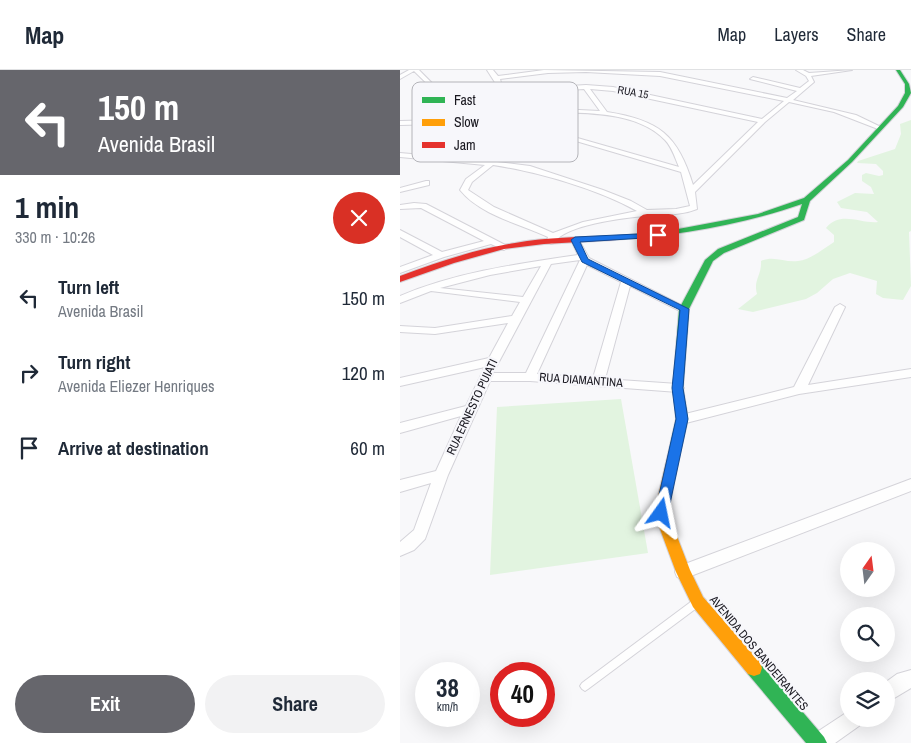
<!DOCTYPE html>
<html lang="en">
<head>
<meta charset="utf-8">
<style>
  :root { --surface:#fff; --page:#f2f2f3; --text:#1f2937; --muted:#747a83; --line:#e0e1e3; --accent:#66666c }
  body { margin:0; font-family:"Archivo Narrow",sans-serif; background:var(--page); color:var(--text); height:100vh; display:flex; flex-direction:column; font-size:19px; white-space:nowrap }
  * { box-sizing:border-box; margin:0 }
  p { font-size:16px; color:var(--muted) }
  .icon { flex:none; width:28px; height:28px; fill:none; stroke:currentColor; stroke-width:2; stroke-linecap:round; stroke-linejoin:round }
  .map { position:relative; flex:1; overflow:hidden }
  .drawer { display:flex; flex-direction:column; background:var(--surface); width:400px }
  .drawer>* { flex:none }
  .guide { background:#66666c; color:#fff; overflow:hidden }
  .needle { width:32px; rotate:14deg }
  .fabs { position:absolute; left:440px; top:472px; display:grid; gap:10px }
  .fabs a { display:grid; place-items:center; width:55px; height:55px; border-radius:50%; background:var(--surface); box-shadow:0 5px 20px #0002; font-size:25px }
  .speed { position:absolute; left:15px; top:592px; display:flex; gap:10px; font-size:25px; font-weight:700; text-align:center }
  .speed>* { display:grid; place-content:center; width:65px; height:65px; border-radius:50%; background:var(--surface); box-shadow:0 5px 20px #0002; line-height:1 }
  .speed small { font-size:12px; font-weight:400 }
  .speed .limit { border:8px solid #d22; background:#fff; color:#111 }
  .pin { position:absolute; display:grid; place-items:center; width:42px; height:42px; color:#fff; margin:-21px; border-radius:10px; box-shadow:0 2px 8px #0006 }
  .me { position:absolute; width:55px; margin:-28px; rotate:12deg; stroke-linejoin:round; filter:drop-shadow(0 0 4px #0008) }
  .turn { display:flex; align-items:center; gap:18px; height:105px; padding:0 15px; font-size:22px }
  .turn .icon { width:65px; height:65px; stroke-width:2.5 }
  .turn b { display:block; font-size:35px; line-height:42px }
  .round { display:grid; place-items:center; flex:none; width:52px; height:52px; border-radius:26px; background:var(--page) }
  .summary { display:flex; align-items:center; justify-content:space-between; height:85px; padding:0 15px }
  h1 { font-size:30px; font-weight:800; line-height:38px }
  .button { display:flex; gap:10px; margin-top:auto; padding:10px 15px }
  .button a { flex:1; height:58px; border-radius:30px; background:var(--accent); color:#fff; font-size:20px; font-weight:800; line-height:58px; text-align:center }
  .button a+a { background:var(--page); color:var(--text) }
  ul { padding:0; list-style:none }
  li { display:flex; align-items:center; gap:15px; height:75px; padding:0 15px }
  li div { flex:1 }
  li b { display:block; font-size:19px }
  li em { font-style:normal }
  header { display:flex; align-items:center; gap:30px; box-sizing:border-box; height:70px; padding:0 25px; background:var(--surface); border-bottom:1px solid var(--line) }
  header strong { font-size:24px }
  nav { display:flex; gap:28px; margin-inline-start:auto; font-size:18px }
  main { display:flex; flex:1; min-height:0 }
  .map>svg:first-child { display:block }
  .green { fill:#e2f4e0 }
  .lines { fill:none; stroke-linecap:round; stroke-linejoin:round }
  .lane-casing { stroke:#d4d3d9; stroke-width:2 }
  .street-casing { stroke:#d4d3d9; stroke-width:2 }
  .fast-casing { stroke:#d4d3d9; stroke-width:2 }
  .slow-casing { stroke:#d4d3d9; stroke-width:2 }
  .jam-casing { stroke:#d4d3d9; stroke-width:2 }
  .lane { fill:#fefefe; fill-rule:evenodd }
  .street { fill:#fefefe; fill-rule:evenodd }
  .fast { fill:#30b455; fill-rule:evenodd }
  .slow { fill:#ff9f0a; fill-rule:evenodd }
  .jam { fill:#e5322d; fill-rule:evenodd }
  .route { fill:#1a73e8; stroke:#114b97 }
  .labels { text-anchor:middle; stroke-width:4.5; stroke-linejoin:round; paint-order:stroke }
  .far-street-label { font-size:11px; fill:#18171f; stroke:#f7f7fb }
  .street-label { font-size:12px; fill:#18171f; stroke:#f7f7fb }
  .key { fill:#f7f7fb; stroke:#b4b4b9; stroke-width:1 }
  .key-label { font-size:14px; fill:#18171f }
</style>
</head>
<body>
<header>
<strong>Map</strong>
<nav><a>Map</a><a>Layers</a><a>Share</a></nav>
</header>
<main>
<section class="drawer">
<div class="guide">
<div class="turn"><svg class="icon" aria-label="left" viewBox="0 0 24 24"><path d="M17 20v-9H6M10 6l-5 5 5 5"/></svg><div><b>150 m</b>Avenida Brasil</div></div>
</div>
<div class="summary"><div><h1>1 min</h1><p>330 m · 10:26</p></div><a class="round" style="background:#d93025;color:#fff"><svg class="icon" aria-label="close" viewBox="0 0 24 24"><path d="M6 6l12 12M18 6L6 18"/></svg></a></div>
<ul>
<li><svg class="icon" aria-label="left" viewBox="0 0 24 24"><path d="M17 20v-9H6M10 6l-5 5 5 5"/></svg><div><b>Turn left</b><p>Avenida Brasil</p></div><em>150 m</em></li>
<li><svg class="icon" aria-label="right" viewBox="0 0 24 24"><path d="M7 20v-9h11M14 6l5 5-5 5"/></svg><div><b>Turn right</b><p>Avenida Eliezer Henriques</p></div><em>120 m</em></li>
<li><svg class="icon" aria-label="arrive" viewBox="0 0 24 24"><path d="M6 21V4h12l-3 4 3 4H6"/></svg><div><b>Arrive at destination</b></div><em>60 m</em></li>
</ul>
<div class="button"><a>Exit</a><a>Share</a></div>
</section>
<div class="map">
<svg width="511" height="673" viewBox="0 0 511 673">
  <rect width="100%" height="100%" fill="#f8f8fa"/>
  <!-- green -->
  <g class="green">
    <path d="M511 50V161L509 162 511 216 503 230 483 228 476 224 477 211 450 203 433 209 417 223 406 229 353 242 338 239 357 224C353 210 362 205 361 191 374 185 385 193 398 191 410 190 423 179 434 172V165L426 158C440 140 461 154 478 152L467 142 441 138 437 132 455 123 474 124 471 117 462 111V105L466 103 479 106 483 105V101L476 94 457 93 458 91 495 79 501 64 500 54Z"/>
    <polygon points="221,329 248,483 90,505 97,337"/>
  </g>
  <g class="lines">
    <defs>
      <polygon id="lane" points="295,530 298,531 299,534 298,537 188,619 185,621 182,619 180,616 182,613 292,531"/>
      <g id="street">
        <path d="M9 0H19C46 27 55 39 96 40V14L87 0H93L98 6 144 0 260 2 387 28 397 21 350 9 353 7 400 18 409 11 406 6 396 0H403L409 3 452 0 411 6 414 12 393 30 456 45 483 58 478 59 434 42 389 32 365 52 295 122 297 139C280 146 262 144 244 146 223 148 164 155 154 173L151 174 147 171 148 167C120 154 80 145 60 120L66 109 85 95 0 87V83L90 91 113 70 116 72 115 73 97 92 130 96 203 120 231 131 247 140 276 139 290 136 281 102 142 61 99 44 83 43 41 54 0 55V51L41 50 74 42 48 34 14 1 0 9V5ZM186 2 260 6 384 31 362 49 213 17 186 15 103 20 100 9 148 3ZM184 19 200 41 158 39 102 40 103 24ZM190 19 213 21 358 52 293 115C278 65 259 50 207 42ZM158 42C192 43 239 43 265 70 272 77 275 88 279 97L146 59 109 43ZM93 95C139 102 197 119 237 141L183 152 153 163 94 137 68 120 72 112Z"/>
        <polygon points="26,111 29,111 29,115 0,122 0,118"/>
        <polygon points="14,133 26,134 109,177 104,180 91,174 44,187 0,203 0,197 33,185 0,167 0,160 42,182 84,171 21,138 0,139 0,135"/>
        <path d="M175 167 179 170 189 188 289 239 288 241H280L230 216 205 309 278 314 284 318 278 322 130 311H90L48 405 25 469 14 480 0 486V472L14 460 31 413 0 422V410L36 401 61 346 0 363V353L66 336 85 297 0 316V308L89 288 108 253 35 264 0 262V256L35 258 112 246 120 232 31 221 0 233V226C57 202 117 194 178 185L171 170ZM180 190 126 303H93L151 194ZM187 195 221 212 193 308 137 304ZM141 196 123 227 40 218 90 205Z"/>
        <polygon points="440,234 445,237 408,315 511,299 511,307 399,324 282,354 277,352 276,349 277,346 394,317 435,237"/>
        <polygon points="511,409 511,421 283,509 277,507 275,502 277,497"/>
        <polygon points="511,600 511,618 486,633 486,612 497,604"/>
        <polygon points="449,641 449,649 462,649 459,656 435,673 408,673 411,666"/>
      </g>
      <g id="fast">
        <path d="M496 0H500L509 14 511 23 503 37 452 92 410 131 404 150 324 183 313 191 289 239 283 318 288 349 281 380 279 383H271L269 380 276 349 273 318 279 239 305 190 318 179 398 147 402 134C341 155 276 166 212 170L208 168 212 166 257 163 358 144 404 128 448 90 498 36 505 23V14Z"/>
        <polygon points="354,590 360,592 424,667 427,673 406,673 348,604 346,598 348,592"/>
      </g>
      <polygon id="slow" points="275,375 279,377 281,380 268,443 290,500 303,527 360,592 362,598 360,604 354,606 348,604 293,537 276,502 254,443 269,380 271,377"/>
      <path id="jam" d="M212 166 216 168 215 170 144 174 104 179 54 193 0 212V206C38 192 76 179 115 173 147 167 180 167 212 166Z"/>
    </defs>
    <!-- lane casing -->
    <use href="#lane" class="lane-casing"/>
    <!-- street casing -->
    <use href="#street" class="street-casing"/>
    <!-- fast casing -->
    <use href="#fast" class="fast-casing"/>
    <!-- slow casing -->
    <use href="#slow" class="slow-casing"/>
    <!-- jam casing -->
    <use href="#jam" class="jam-casing"/>
    <!-- lane -->
    <use href="#lane" class="lane"/>
    <!-- street -->
    <use href="#street" class="street"/>
    <!-- fast -->
    <use href="#fast" class="fast"/>
    <!-- slow -->
    <use href="#slow" class="slow"/>
    <!-- jam -->
    <use href="#jam" class="jam"/>
  </g>
  <!-- route -->
  <polygon class="route" points="258,163 260,164 260,167 180,172 188,189 289,239 283,318 288,349 268,443 266,447 261,449 256,447 255,443 276,349 272,318 280,240 182,192 171,170 175,167"/>
  <g class="labels">
    <!-- far-street labels -->
    <g class="far-street-label">
      <text transform="translate(233 22) rotate(10)" y="4">RUA 15</text>
    </g>
    <!-- street labels -->
    <g class="street-label">
      <text transform="translate(181 310) rotate(4)" y="4">RUA DIAMANTINA</text>
      <text transform="translate(72 337) rotate(-65)" y="4">RUA ERNESTO PUIATI</text>
      <text transform="translate(359 583) rotate(50)" y="4">AVENIDA DOS BANDEIRANTES</text>
    </g>
  </g>
  <!-- legend -->
  <rect x="12" y="12" width="166" height="80" rx="8" class="key"/>
  <rect x="22" y="27" width="23" height="6" fill="#30b455"/>
  <rect x="22" y="49" width="23" height="7" fill="#ff9f0a"/>
  <rect x="22" y="72" width="23" height="6" fill="#e5322d"/>
  <g class="key-label">
    <text x="54" y="35">Fast</text>
    <text x="54" y="57">Slow</text>
    <text x="54" y="80">Jam</text>
  </g>
</svg>
<div class="fabs">
<a><svg class="needle" viewBox="-14 -14 28 28"><path d="M0-13l5 13h-10z" fill="#e53935"/><path d="M0 13l5-13h-10z" fill="#747a83"/></svg></a>
<a><svg class="icon" aria-label="search" viewBox="0 0 24 24"><circle cx="10" cy="10" r="6"/><path d="M15 15l6 6"/></svg></a>
<a><svg class="icon" aria-label="layers" viewBox="0 0 24 24"><path d="M12 4l9 5-9 5-9-5zM3 14l9 5 9-5"/></svg></a>
</div>
<div class="speed"><div>38<small>km/h</small></div><div class="limit">40</div></div>
<div class="pin" style="left:258px;top:165px;background:#d93025"><svg class="icon" aria-label="arrive" viewBox="0 0 24 24"><path d="M6 21V4h12l-3 4 3 4H6"/></svg></div>
<svg class="me" style="left:261px;top:443px" viewBox="-20 -20 40 40"><path d="M0-17L14 15 0 8-14 15z" fill="#1a73e8" stroke="#fff" stroke-width="4"/></svg>
</div>
</main>
</body>
</html>
